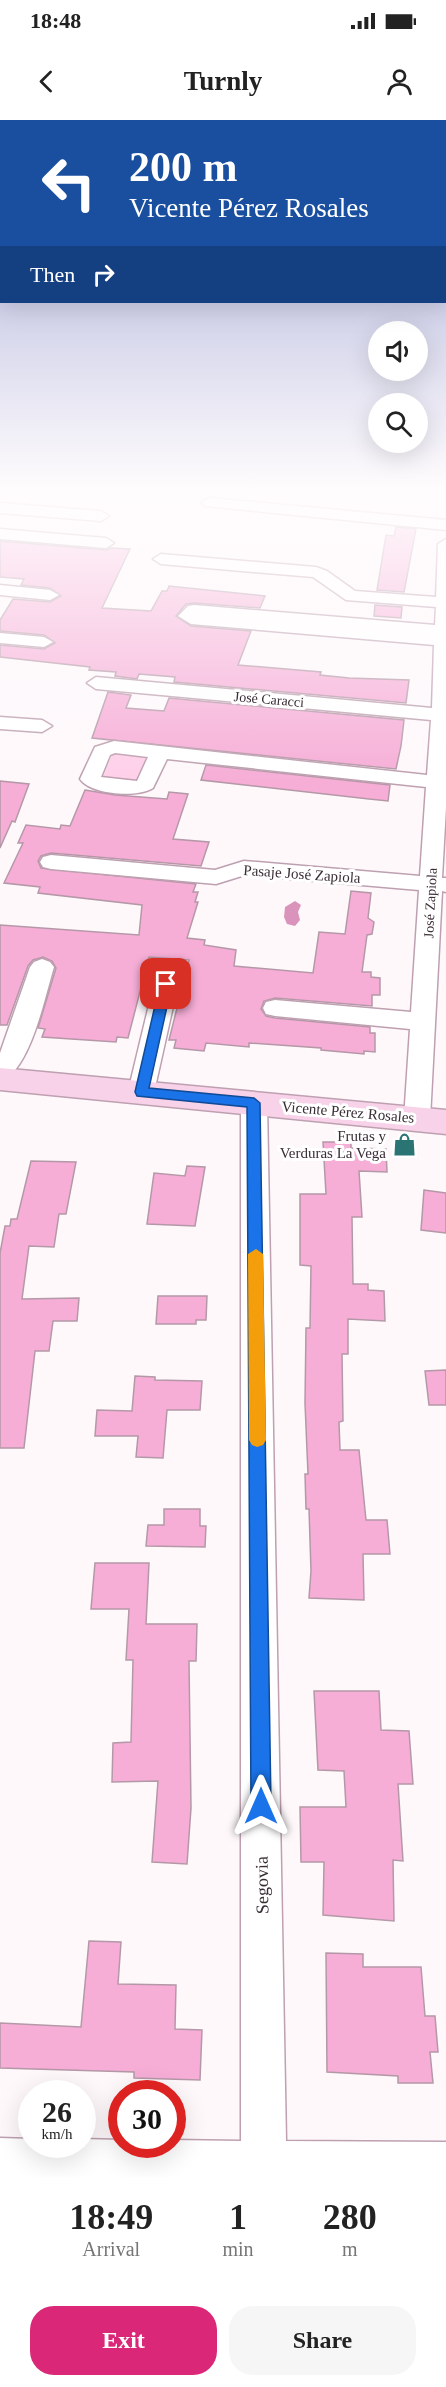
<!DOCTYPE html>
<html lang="en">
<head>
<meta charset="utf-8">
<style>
  :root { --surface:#fff; --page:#f6f6f6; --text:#222; --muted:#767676; --accent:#db2777 }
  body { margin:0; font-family:"Times New Roman",serif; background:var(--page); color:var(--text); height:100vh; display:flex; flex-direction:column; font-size:22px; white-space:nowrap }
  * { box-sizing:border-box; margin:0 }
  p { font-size:20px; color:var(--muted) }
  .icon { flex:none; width:33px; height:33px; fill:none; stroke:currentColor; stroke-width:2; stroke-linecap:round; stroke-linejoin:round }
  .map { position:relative; height:2057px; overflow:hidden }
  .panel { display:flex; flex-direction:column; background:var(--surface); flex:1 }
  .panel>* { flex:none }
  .hud { position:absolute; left:0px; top:0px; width:447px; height:183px; box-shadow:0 6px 24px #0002; background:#1a4fa0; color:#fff; overflow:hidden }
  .buttons { position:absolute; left:368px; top:201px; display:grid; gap:12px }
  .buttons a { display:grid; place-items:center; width:60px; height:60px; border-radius:50%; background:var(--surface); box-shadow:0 6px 24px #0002; font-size:30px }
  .speed { position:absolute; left:18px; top:1960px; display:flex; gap:12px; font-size:30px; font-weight:700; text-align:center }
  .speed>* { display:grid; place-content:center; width:78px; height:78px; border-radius:50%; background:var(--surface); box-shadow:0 6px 24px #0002; line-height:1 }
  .speed small { font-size:15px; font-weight:400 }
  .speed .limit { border:9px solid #d22; background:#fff; color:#111 }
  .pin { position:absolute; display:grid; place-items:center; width:51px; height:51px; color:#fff; margin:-26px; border-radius:12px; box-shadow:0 3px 9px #0006 }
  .me { position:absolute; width:66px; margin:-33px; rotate:0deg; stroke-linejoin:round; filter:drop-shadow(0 0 4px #0008) }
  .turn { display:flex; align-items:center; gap:21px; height:126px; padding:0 30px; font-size:27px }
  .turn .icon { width:78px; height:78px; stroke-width:2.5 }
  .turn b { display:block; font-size:42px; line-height:51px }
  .then { display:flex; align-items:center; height:57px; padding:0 30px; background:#0003; gap:12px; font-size:22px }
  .eta { display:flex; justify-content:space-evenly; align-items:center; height:102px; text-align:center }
  .eta b { font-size:36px; font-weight:700; line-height:42px }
  .primary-button { display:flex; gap:12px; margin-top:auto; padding:12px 30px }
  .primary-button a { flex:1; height:69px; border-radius:24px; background:var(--accent); color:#fff; font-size:24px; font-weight:700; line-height:69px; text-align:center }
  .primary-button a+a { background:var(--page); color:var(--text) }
  .status { display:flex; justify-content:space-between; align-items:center; height:42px; padding:0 30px; background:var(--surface); direction:ltr }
  .status svg { height:16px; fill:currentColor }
  header { display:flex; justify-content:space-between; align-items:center; height:78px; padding:0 30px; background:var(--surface); font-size:27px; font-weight:700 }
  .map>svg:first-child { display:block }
  .green { fill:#fed0e9 }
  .water { fill:#da94bc }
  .building { fill:#f6aed7; stroke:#b598a7; stroke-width:1.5 }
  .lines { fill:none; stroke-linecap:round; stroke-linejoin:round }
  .street-casing { stroke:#bea0b0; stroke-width:3 }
  .secondary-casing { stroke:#bea0b0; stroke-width:3 }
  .street { fill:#fff; fill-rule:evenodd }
  .secondary { fill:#f7d2e9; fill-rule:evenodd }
  .route { fill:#1a73e8; stroke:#114b97; stroke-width:1.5 }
  .slow { fill:#f59e0b }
  .labels { text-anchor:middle; stroke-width:6; stroke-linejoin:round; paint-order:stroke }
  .far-street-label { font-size:14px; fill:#3a2e35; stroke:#fff }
  .street-label { font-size:15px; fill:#3a2e35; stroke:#fff }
  .poi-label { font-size:15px; fill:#3a2e35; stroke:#fff; text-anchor:end }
  .near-street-label { font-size:18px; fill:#3a2e35; stroke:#fff }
</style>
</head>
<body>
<div class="status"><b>18:48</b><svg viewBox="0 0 49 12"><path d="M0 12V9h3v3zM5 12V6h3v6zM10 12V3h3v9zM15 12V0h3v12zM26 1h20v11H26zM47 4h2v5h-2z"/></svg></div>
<header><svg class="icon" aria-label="back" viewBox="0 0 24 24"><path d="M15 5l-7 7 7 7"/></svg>Turnly<svg class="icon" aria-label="person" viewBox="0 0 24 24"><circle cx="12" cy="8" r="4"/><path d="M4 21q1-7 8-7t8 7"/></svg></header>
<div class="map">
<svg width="446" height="2057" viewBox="0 0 446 2057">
  <rect width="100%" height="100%" fill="#fef8fb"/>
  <!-- green -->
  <polygon class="green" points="113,632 149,636 139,662 102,659"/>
  <!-- water -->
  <polygon class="water" points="295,781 301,785 298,792 300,800 295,806 287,804 284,797 285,787"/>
  <!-- building -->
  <g class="building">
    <polygon points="396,407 416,409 404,472 377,470 386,415 394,416"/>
    <polygon points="0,421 106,430 111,428 130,429 102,488 151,491 162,471 167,471 169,466 265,476 260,488 194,483 186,484 176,496 191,506 251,511 238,545 321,552 320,555 349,558 409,560 406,583 174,562 175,557 139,554 137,559 115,556 116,552 89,550 90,547 0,537 0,525 44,529 55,523 44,515 0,511 0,500 13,479 50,482 61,476 50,468 21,465 24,459 0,457"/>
    <polygon points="375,485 402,487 401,498 374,496"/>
    <polygon points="108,572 131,575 126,588 164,591 169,578 404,600 401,626 396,649 92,618"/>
    <polygon points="206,645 390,665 388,681 369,679 201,660"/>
    <polygon points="0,661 29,664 15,702 12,701 0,728"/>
    <polygon points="85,670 115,675 167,679 169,672 188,674 173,719 209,722 201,746 51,733 41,736 38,741 41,748 196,764 193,772 198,772 195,782 198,782 187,818 205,820 204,825 236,830 234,846 313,853 319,812 345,814 351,771 371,773 368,798 374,802 372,814 367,815 362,852 371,852 371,857 380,858 380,875 372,875 372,886 275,878 264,881 261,889 266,896 275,898 370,907 370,913 375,913 375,932 364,931 364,934 321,930 321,928 249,923 249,927 206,923 204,931 174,928 176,920 169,920 189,840 149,837 128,918 117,917 116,922 42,917 45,909 38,908 56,848 52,841 43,837 33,840 28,846 7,905 0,905 0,805 139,815 142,785 38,773 40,767 4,763 23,723 18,723 26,705 60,709 61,705 70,706"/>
    <polygon points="323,1022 351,1022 351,1028 386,1029 387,1052 359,1051 362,1097 352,1097 353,1164 368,1164 368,1170 384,1171 385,1201 348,1199 348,1234 342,1234 343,1301 339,1302 340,1330 359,1330 366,1400 387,1400 390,1434 363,1434 364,1480 309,1478 311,1451 309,1389 306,1389 305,1354 308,1354 305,1283 306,1208 310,1208 311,1146 300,1145 300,1074 326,1074"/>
    <polygon points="31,1041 76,1042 66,1094 59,1094 54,1127 29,1126 22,1179 79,1178 77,1201 53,1201 49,1231 35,1231 24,1328 0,1328 0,1133 5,1106 10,1106 11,1099 17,1099"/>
    <polygon points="187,1046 205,1047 195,1106 147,1104 154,1053 185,1056"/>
    <polygon points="424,1070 446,1073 446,1113 421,1110"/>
    <polygon points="158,1176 207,1176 206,1200 196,1200 196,1204 156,1204"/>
    <polygon points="446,1250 446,1285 429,1285 425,1251"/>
    <polygon points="135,1256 155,1257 155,1260 202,1261 200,1290 167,1290 163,1338 136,1337 138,1316 95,1316 97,1290 132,1291"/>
    <polygon points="164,1389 200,1389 200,1406 206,1406 205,1427 146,1426 148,1405 164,1405"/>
    <polygon points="95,1443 149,1443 146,1504 197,1504 196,1541 189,1541 191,1688 187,1744 152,1742 158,1661 112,1662 113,1623 131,1622 133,1540 126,1540 129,1489 91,1489"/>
    <polygon points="314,1571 379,1571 381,1610 409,1611 413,1664 398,1664 403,1741 393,1740 394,1801 323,1795 324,1742 301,1742 300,1687 346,1687 344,1651 318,1650"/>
    <polygon points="89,1821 121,1822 118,1864 176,1865 175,1909 202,1910 200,1960 134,1958 134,1952 0,1948 0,1903 81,1907"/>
    <polygon points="326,1833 363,1834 363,1847 421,1847 425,1896 435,1896 438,1932 430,1932 433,1963 398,1963 398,1956 327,1952"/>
  </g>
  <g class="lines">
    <defs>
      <g id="street">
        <polygon points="210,378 446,400 446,410 205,386 202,383 205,380"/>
        <polygon points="0,383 101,391 109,396 101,401 0,393"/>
        <polygon points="0,409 106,418 114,423 106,428 0,419"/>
        <path d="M446 419V687L442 758H446V772L442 771 430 999 426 1006 417 1009 408 1006 404 999 410 909 275 896 266 894 263 888 266 882 275 880 411 892 419 770 245 755 216 764 51 749 43 747 40 742 43 737 51 735 215 750 244 741 420 756 426 667 167 639 153 668C138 678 91 675 80 659L95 627 114 621 427 655 431 600 96 569 87 563 96 557 432 588 434 525 191 504 178 496 188 486 194 485 435 505 436 487 346 480 313 457 161 444 153 439 161 434 316 447 327 451 355 471 436 477 438 424ZM115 633 148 637 137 661 101 657 110 635Z"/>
        <polygon points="0,465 50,470 59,475 50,480 0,475"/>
        <polygon points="0,513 44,517 53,522 44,527 0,523"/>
        <polygon points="0,597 42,600 52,606 42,612 0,609"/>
        <path d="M42 839 50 842 54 847C45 876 30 952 0 961V933L30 847 34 842Z"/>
        <polygon points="166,856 175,858 178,864 154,972 150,979 141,981 132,979 128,972 154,864 157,858"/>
        <polygon points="254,974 263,976 267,983 286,2021 446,2022 446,2057 0,2057 0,2018 32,2019 32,2025 82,2025 82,2019 122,2020 122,2025 172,2025 172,2020 241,2021 241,983 245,976"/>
      </g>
      <polygon id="secondary" points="0,948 446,990 446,1014 0,970"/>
    </defs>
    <!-- street casing -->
    <use href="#street" class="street-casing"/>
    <!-- secondary casing -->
    <use href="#secondary" class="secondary-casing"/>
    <!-- street -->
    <use href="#street" class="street"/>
    <!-- secondary -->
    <use href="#secondary" class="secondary"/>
  </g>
  <!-- sky -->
  <linearGradient id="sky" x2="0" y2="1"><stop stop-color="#a2a7d6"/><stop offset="0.56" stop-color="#fffcfd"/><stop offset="1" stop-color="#fffcfd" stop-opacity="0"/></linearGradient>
  <rect width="446" height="660" fill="url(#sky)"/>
  <!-- route -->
  <polygon class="route" points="166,860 172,864 149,968 254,978 260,983 271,1686 268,1693 261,1696 254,1693 251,1686 247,987 137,976 135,972 160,864"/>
  <!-- slow -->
  <polygon class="slow" points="256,1129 263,1134 266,1320 263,1325 257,1327 252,1325 249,1320 248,1134"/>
  <!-- icons -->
  <defs>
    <symbol id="shop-bare" viewBox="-9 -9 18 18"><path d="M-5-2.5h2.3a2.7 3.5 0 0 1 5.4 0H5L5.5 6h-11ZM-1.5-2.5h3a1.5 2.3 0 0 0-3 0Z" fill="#2a7474" stroke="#fff" stroke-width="2.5" paint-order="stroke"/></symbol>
  </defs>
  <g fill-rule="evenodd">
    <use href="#shop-bare" x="388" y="1008" width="33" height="33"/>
  </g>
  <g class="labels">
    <!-- far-street labels -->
    <g class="far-street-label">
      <text transform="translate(269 579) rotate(5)" y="5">José Caracci</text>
      <text transform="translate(430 783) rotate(-87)" y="5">José Zapiola</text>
    </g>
    <!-- street labels -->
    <g class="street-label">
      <text transform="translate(302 754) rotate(4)" y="5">Pasaje José Zapiola</text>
      <text transform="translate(348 992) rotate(5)" y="5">Vicente Pérez Rosales</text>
    </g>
    <!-- poi labels -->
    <g class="poi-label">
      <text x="386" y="1021">Frutas y<tspan x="386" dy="17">Verduras La Vega</tspan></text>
    </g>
    <!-- near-street labels -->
    <g class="near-street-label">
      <text transform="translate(262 1765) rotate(-91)" y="6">Segovia</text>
    </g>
  </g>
</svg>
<div class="buttons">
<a><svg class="icon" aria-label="sound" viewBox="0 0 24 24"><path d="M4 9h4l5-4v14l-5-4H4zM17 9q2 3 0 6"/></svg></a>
<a><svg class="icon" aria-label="search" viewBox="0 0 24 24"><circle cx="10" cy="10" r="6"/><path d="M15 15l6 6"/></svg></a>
</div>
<div class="speed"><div>26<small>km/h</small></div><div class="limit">30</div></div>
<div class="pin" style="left:166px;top:864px;background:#d93025"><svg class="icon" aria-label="arrive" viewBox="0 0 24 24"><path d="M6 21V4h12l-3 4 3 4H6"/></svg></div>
<svg class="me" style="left:261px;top:1686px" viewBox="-20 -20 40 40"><path d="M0-17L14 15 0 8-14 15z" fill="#1a73e8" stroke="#fff" stroke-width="4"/></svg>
<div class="hud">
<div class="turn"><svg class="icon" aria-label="left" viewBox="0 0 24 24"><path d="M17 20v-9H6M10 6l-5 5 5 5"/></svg><div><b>200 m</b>Vicente Pérez Rosales</div></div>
<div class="then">Then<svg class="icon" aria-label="right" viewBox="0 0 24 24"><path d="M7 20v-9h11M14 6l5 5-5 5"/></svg></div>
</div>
</div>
<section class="panel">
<div class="eta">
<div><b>18:49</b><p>Arrival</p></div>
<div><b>1</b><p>min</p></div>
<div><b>280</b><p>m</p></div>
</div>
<div class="primary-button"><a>Exit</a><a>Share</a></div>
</section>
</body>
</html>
